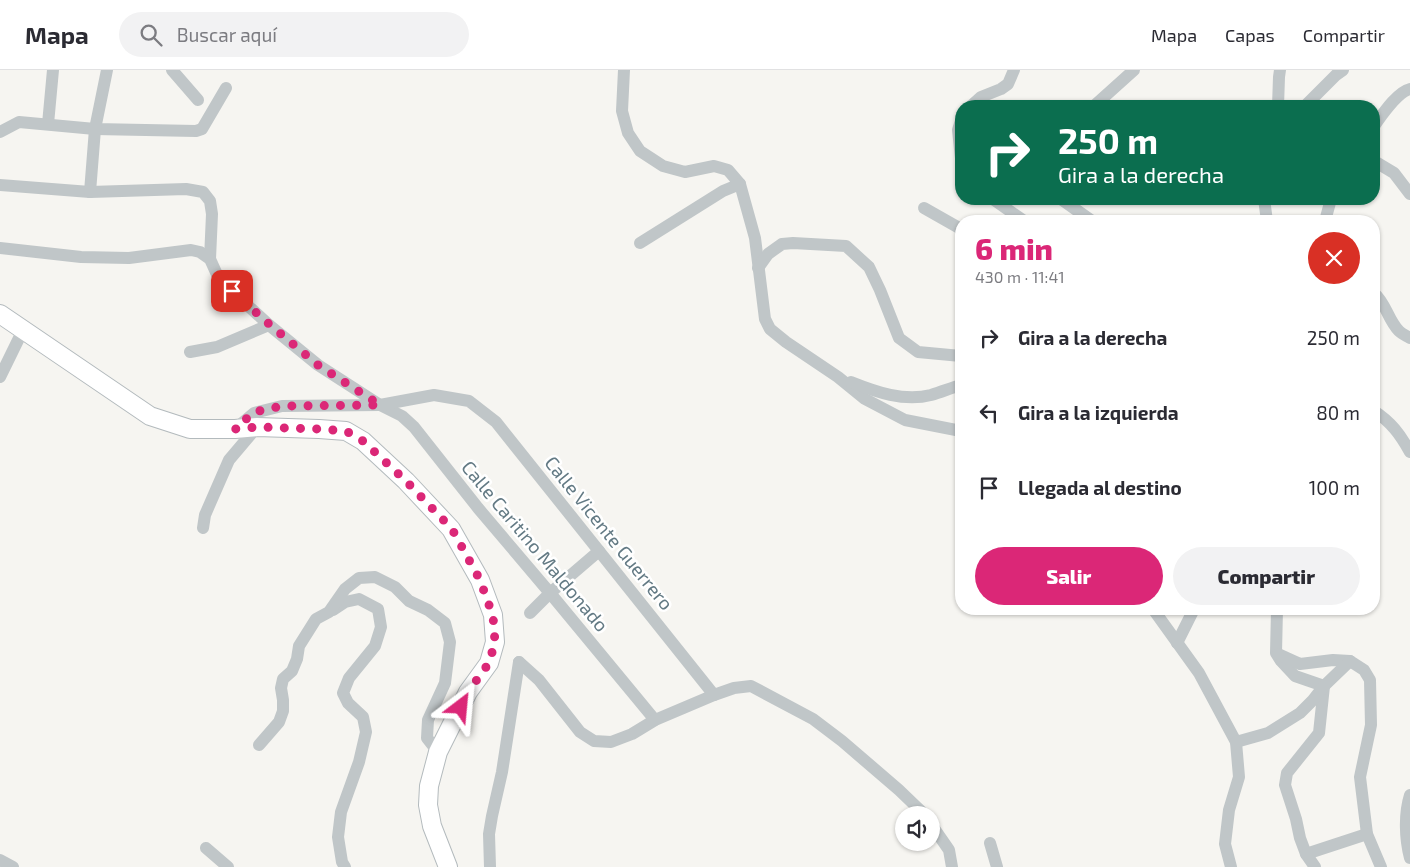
<!DOCTYPE html>
<html lang="es">
<head>
<meta charset="utf-8">
<style>
  :root { --surface:#fff; --page:#f2f2f3; --text:#2b2b33; --muted:#7c7c81; --line:#e1e1e2; --accent:#db2777 }
  body { margin:0; font-family:"Exo 2",sans-serif; background:var(--page); color:var(--text); height:100vh; display:flex; flex-direction:column; font-size:19px; white-space:nowrap }
  * { box-sizing:border-box; margin:0 }
  p { font-size:16px; color:var(--muted) }
  .icon { flex:none; width:28px; height:28px; fill:none; stroke:currentColor; stroke-width:2; stroke-linecap:round; stroke-linejoin:round }
  .map { position:relative; flex:1; overflow:hidden }
  .drawer { position:absolute; left:955px; top:145px; width:425px; height:400px; display:flex; flex-direction:column; background:var(--surface); border-radius:20px; box-shadow:0 1px 4px #0004 }
  .drawer>* { flex:none }
  .top-card { position:absolute; left:955px; top:30px; width:425px; height:105px; border-radius:20px; box-shadow:0 1px 4px #0004; background:#0b6e4f; color:#fff; overflow:hidden }
  .fabs { position:absolute; left:895px; top:736px; display:grid; gap:10px }
  .fabs a { display:grid; place-items:center; width:45px; height:45px; border-radius:50%; background:var(--surface); box-shadow:0 1px 4px #0004; font-size:25px }
  .pin { position:absolute; display:grid; place-items:center; width:42px; height:42px; color:#fff; margin:-21px; border-radius:10px; box-shadow:0 2px 8px #0006 }
  .me { position:absolute; width:55px; margin:-28px; rotate:29deg; stroke-linejoin:round; filter:drop-shadow(0 0 4px #0008) }
  .turn { display:flex; align-items:center; gap:18px; height:105px; padding:0 20px; font-size:22px }
  .turn .icon { width:65px; height:65px; stroke-width:2.5 }
  .turn b { display:block; font-size:35px; line-height:42px }
  .round { display:grid; place-items:center; flex:none; width:52px; height:52px; border-radius:26px; background:var(--page) }
  .headline { display:flex; align-items:center; justify-content:space-between; height:85px; padding:0 20px }
  h1 { font-size:30px; font-weight:800; line-height:38px; color:var(--accent) }
  .primary-button { display:flex; gap:10px; margin-top:auto; padding:10px 20px }
  .primary-button a { flex:1; height:58px; border-radius:30px; background:var(--accent); color:#fff; font-size:20px; font-weight:800; line-height:58px; text-align:center }
  .primary-button a+a { background:var(--page); color:var(--text) }
  ul { padding:0; list-style:none }
  li { display:flex; align-items:center; gap:15px; height:75px; padding:0 20px }
  li div { flex:1 }
  li b { display:block; font-size:19px }
  li em { font-style:normal }
  header { display:flex; align-items:center; gap:30px; box-sizing:border-box; height:70px; padding:0 25px; background:var(--surface); border-bottom:1px solid var(--line) }
  header strong { font-size:24px }
  nav { display:flex; gap:28px; margin-inline-start:auto; font-size:18px }
  .search { width:350px; height:45px; background:var(--page); display:flex; align-items:center; gap:12px; box-sizing:border-box; padding:0 18px; border-radius:28px; color:var(--muted); font-size:19px }
  .map>svg:first-child { display:block }
  .lines { fill:none; stroke-linecap:round; stroke-linejoin:round }
  .secondary-casing { stroke:#b3babd; stroke-width:20 }
  .street { stroke:#c0c6c8; stroke-width:12 }
  .secondary { stroke:#fff; stroke-width:18 }
  .route { stroke:#db2777; stroke-width:9; stroke-dasharray:0 16.2 }
  .labels { text-anchor:middle; stroke-width:5; stroke-linejoin:round; paint-order:stroke }
  .street-label { font-size:19px; fill:#637a84; stroke:#fff }
</style>
</head>
<body>
<header>
<strong>Mapa</strong>
<div class="search"><svg class="icon" aria-label="search" viewBox="0 0 24 24"><circle cx="10" cy="10" r="6"/><path d="M15 15l6 6"/></svg>Buscar aquí</div>
<nav><a>Mapa</a><a>Capas</a><a>Compartir</a></nav>
</header>
<div class="map">
<svg width="1410" height="797" viewBox="0 0 1410 797">
  <rect width="100%" height="100%" fill="#f6f5f1"/>
  <g class="lines">
    <defs>
      <polyline id="secondary" points="0,244 150,346 190,359 235,359 257,357 319,359 346,361 363,371 406,411 451,459 480,510 493,545 495,572 489,593 468,622 438,682 429,716 428,735 432,756 448,797"/>
    </defs>
    <!-- secondary casing -->
    <use href="#secondary" class="secondary-casing"/>
    <!-- street -->
    <g class="street">
      <polyline points="172,0 198,30"/>
      <polyline points="624,0 622,41 628,63 640,81 663,96 685,102 714,96 728,100 740,114 755,168 765,249 770,259 786,272 838,307 865,329 905,350 961,361"/>
      <polyline points="971,36 981,27 1001,19 1008,14 1014,0"/>
      <polyline points="1094,36 1134,0"/>
      <polyline points="1278,36 1279,7 1280,0"/>
      <polyline points="1305,36 1336,5 1343,0"/>
      <polyline points="961,51 958,60 961,88"/>
      <polyline points="48,54 53,0"/>
      <path d="M1374 56C1382 45 1397 22 1410 19"/>
      <polyline points="0,62 19,52 95,59 196,61 202,59 226,18"/>
      <polyline points="1374,91 1394,103 1410,124"/>
      <polyline points="0,115 90,122 186,119 203,122 210,131 212,144 210,189"/>
      <polyline points="90,122 95,59 107,0"/>
      <polyline points="993,129 1024,151"/>
      <polyline points="1061,129 1092,151"/>
      <polyline points="1264,129 1267,151"/>
      <polyline points="924,138 961,159"/>
      <polyline points="1325,151 1331,129"/>
      <polyline points="640,173 723,121 740,114"/>
      <polyline points="0,178 81,187 129,188 191,180 200,182 210,189 219,209 269,255 318,295 380,335 402,346 414,357 478,438 550,523 655,650"/>
      <polyline points="758,198 768,184 782,174 793,173 846,176 869,197 880,220 899,268 918,282 961,286"/>
      <path d="M1374 223C1386 233 1388 250 1399 261 1402 264 1407 266 1410 268"/>
      <polyline points="190,282 217,277 269,255"/>
      <polyline points="0,307 23,260"/>
      <path d="M851 312C876 322 904 332 931 325 941 322 951 318 961 315"/>
      <path d="M1374 341C1391 352 1400 364 1410 382"/>
      <polyline points="235,359 254,343 282,336 380,335 434,325 469,331 496,352 714,625"/>
      <polyline points="203,458 205,445 229,390 257,357"/>
      <polyline points="1153,539 1199,603 1236,672 1239,707 1229,740 1225,774 1231,797"/>
      <polyline points="1277,539 1276,583 1281,591 1295,606 1324,616 1319,663 1287,703 1285,715 1296,749 1300,768 1306,784 1315,797"/>
      <polyline points="333,540 345,532 359,529 378,539 381,557 375,576 349,608 343,623 348,633 363,647 366,662 359,692 341,742 338,767 342,792 345,797"/>
      <polyline points="530,543 550,523 599,481"/>
      <polyline points="1177,573 1194,539"/>
      <polyline points="1278,584 1300,594 1333,590 1350,591 1364,600 1370,610 1371,655 1360,707 1367,764 1381,797"/>
      <polyline points="519,592 539,610 580,662 594,671 611,672 632,664 655,650 714,625 734,618 751,616 813,649 842,671 899,720 925,745"/>
      <polyline points="1236,672 1268,663 1300,643 1313,630 1324,616 1350,591"/>
      <polyline points="259,675 279,652 283,641 283,630 281,618 283,609 292,601 297,589 299,576 316,549 329,542 345,519 359,508 375,507 395,517 409,531 428,540 445,553 450,572 445,613 428,650 427,668 438,682"/>
      <path d="M1410 725C1404 744 1405 769 1410 788"/>
      <polyline points="931,754 949,780 952,797"/>
      <polyline points="990,773 997,797"/>
      <polyline points="206,778 228,797"/>
      <polyline points="1306,784 1367,764"/>
      <polyline points="0,790 13,797"/>
      <polyline points="490,797 489,764 492,746 502,702 519,592"/>
    </g>
    <!-- secondary -->
    <use href="#secondary" class="secondary"/>
  </g>
  <g class="lines">
    <!-- route -->
    <polyline class="route" points="232,221 269,254 318,295 380,335 282,336 254,342 235,359 257,357 319,359 346,361 363,371 406,411 452,459 480,510 493,546 495,572 489,593 468,622 461,637"/>
  </g>
  <g class="labels">
    <!-- street labels -->
    <g class="street-label">
      <text transform="translate(609 463) rotate(51)" y="7">Calle Vicente Guerrero</text>
      <text transform="translate(535 476) rotate(50)" y="7">Calle Caritino Maldonado</text>
    </g>
  </g>
</svg>
<div class="fabs">
<a><svg class="icon" aria-label="sound" viewBox="0 0 24 24"><path d="M4 9h4l5-4v14l-5-4H4zM17 9q2 3 0 6"/></svg></a>
</div>
<div class="pin" style="left:232px;top:221px;background:#d93025"><svg class="icon" aria-label="arrive" viewBox="0 0 24 24"><path d="M6 21V4h12l-3 4 3 4H6"/></svg></div>
<svg class="me" style="left:461px;top:637px" viewBox="-20 -20 40 40"><path d="M0-17L14 15 0 8-14 15z" fill="#db2777" stroke="#fff" stroke-width="4"/></svg>
<div class="top-card">
<div class="turn"><svg class="icon" aria-label="right" viewBox="0 0 24 24"><path d="M7 20v-9h11M14 6l5 5-5 5"/></svg><div><b>250 m</b>Gira a la derecha</div></div>
</div>
<section class="drawer">
<div class="headline"><div><h1>6 min</h1><p>430 m · 11:41</p></div><a class="round" style="background:#d93025;color:#fff"><svg class="icon" aria-label="close" viewBox="0 0 24 24"><path d="M6 6l12 12M18 6L6 18"/></svg></a></div>
<ul>
<li><svg class="icon" aria-label="right" viewBox="0 0 24 24"><path d="M7 20v-9h11M14 6l5 5-5 5"/></svg><div><b>Gira a la derecha</b></div><em>250 m</em></li>
<li><svg class="icon" aria-label="left" viewBox="0 0 24 24"><path d="M17 20v-9H6M10 6l-5 5 5 5"/></svg><div><b>Gira a la izquierda</b></div><em>80 m</em></li>
<li><svg class="icon" aria-label="arrive" viewBox="0 0 24 24"><path d="M6 21V4h12l-3 4 3 4H6"/></svg><div><b>Llegada al destino</b></div><em>100 m</em></li>
</ul>
<div class="primary-button"><a>Salir</a><a>Compartir</a></div>
</section>
</div>
</body>
</html>
